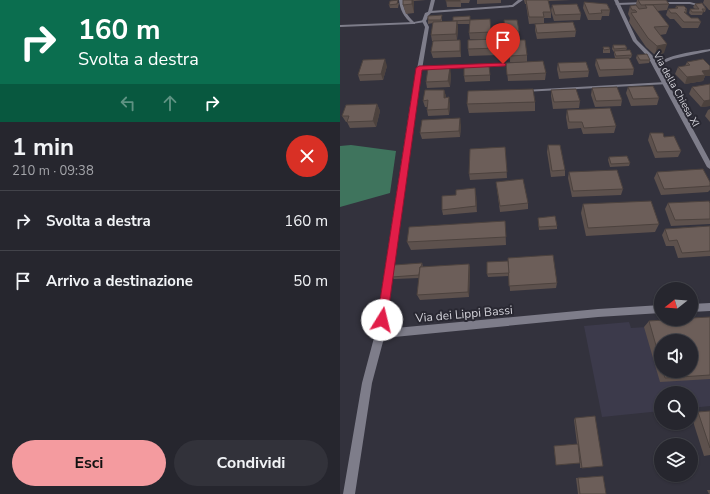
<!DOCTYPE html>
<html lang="it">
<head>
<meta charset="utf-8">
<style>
  :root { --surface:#26262e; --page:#32323a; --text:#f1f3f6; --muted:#a4a5aa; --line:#42434a; --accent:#f49b9f }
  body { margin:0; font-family:"Nunito Sans",sans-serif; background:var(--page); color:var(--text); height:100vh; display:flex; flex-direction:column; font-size:15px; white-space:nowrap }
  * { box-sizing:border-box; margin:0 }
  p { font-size:13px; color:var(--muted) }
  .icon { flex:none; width:22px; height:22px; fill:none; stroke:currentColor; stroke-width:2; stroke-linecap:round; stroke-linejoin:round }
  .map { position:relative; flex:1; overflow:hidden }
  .side { display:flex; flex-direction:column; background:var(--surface); width:340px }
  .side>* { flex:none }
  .banner { background:#0b6e4f; color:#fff; overflow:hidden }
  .needle { width:26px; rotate:253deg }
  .fabs { position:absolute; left:314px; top:282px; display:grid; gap:8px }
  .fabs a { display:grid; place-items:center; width:44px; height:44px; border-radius:50%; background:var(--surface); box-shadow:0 1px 3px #0004,0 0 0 1px var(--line); font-size:20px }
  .pin { position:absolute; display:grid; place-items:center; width:34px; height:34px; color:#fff; margin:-41px -17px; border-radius:50% 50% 50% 0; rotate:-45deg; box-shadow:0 0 4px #0007 }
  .pin .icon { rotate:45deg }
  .me { position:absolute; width:44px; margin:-22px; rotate:9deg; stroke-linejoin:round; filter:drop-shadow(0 0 3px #0008) }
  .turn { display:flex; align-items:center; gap:14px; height:84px; padding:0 12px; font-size:18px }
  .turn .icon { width:52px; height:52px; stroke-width:2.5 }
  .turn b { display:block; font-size:28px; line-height:34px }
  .lanes { display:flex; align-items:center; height:38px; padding:0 12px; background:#0003; justify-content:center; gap:20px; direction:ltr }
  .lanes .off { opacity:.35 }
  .round { display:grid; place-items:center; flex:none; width:42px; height:42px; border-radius:21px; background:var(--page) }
  .head { display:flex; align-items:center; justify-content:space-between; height:68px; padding:0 12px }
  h1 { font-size:24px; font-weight:700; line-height:30px }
  .button { display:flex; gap:8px; margin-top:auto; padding:8px 12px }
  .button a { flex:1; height:46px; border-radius:24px; background:var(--accent); color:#111; font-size:16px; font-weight:700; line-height:46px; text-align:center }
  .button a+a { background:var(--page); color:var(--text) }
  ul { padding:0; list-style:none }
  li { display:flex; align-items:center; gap:12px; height:60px; padding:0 12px; border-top:1px solid var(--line) }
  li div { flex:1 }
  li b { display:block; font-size:15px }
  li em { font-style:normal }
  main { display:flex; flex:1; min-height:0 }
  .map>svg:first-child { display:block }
  .built { fill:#3c3a4b; fill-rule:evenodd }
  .forest { fill:#3f745d }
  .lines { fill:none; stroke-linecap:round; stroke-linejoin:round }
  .lane { fill:#7e7d8a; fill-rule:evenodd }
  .street { fill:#7e7d8a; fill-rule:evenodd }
  .wall { fill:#5d514d; fill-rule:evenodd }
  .shaded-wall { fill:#4c423e }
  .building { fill:#6c5e59; stroke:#4c423e }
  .route { fill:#e11d48; stroke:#92132f }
  .labels { text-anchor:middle; stroke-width:4; stroke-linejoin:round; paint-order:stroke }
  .far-street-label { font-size:10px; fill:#d5d4db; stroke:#292832 }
  .street-label { font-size:12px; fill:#d5d4db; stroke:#292832 }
</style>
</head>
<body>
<main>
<section class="side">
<div class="banner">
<div class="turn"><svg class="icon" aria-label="right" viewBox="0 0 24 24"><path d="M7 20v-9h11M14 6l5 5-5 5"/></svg><div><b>160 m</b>Svolta a destra</div></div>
<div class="lanes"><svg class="icon off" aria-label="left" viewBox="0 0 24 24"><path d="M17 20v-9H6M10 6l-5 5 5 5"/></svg><svg class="icon off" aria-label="ahead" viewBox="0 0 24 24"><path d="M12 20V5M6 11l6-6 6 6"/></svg><svg class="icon" aria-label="right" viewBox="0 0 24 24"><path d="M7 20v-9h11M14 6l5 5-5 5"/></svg></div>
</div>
<div class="head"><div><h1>1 min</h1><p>210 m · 09:38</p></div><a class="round" style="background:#d93025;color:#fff"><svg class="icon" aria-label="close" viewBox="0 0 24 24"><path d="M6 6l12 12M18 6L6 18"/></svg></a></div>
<ul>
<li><svg class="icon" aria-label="right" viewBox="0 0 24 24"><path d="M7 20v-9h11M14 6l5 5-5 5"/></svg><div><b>Svolta a destra</b></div><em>160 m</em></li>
<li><svg class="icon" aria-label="arrive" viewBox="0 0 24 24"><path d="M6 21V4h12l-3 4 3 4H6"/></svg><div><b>Arrivo a destinazione</b></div><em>50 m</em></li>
</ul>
<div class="button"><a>Esci</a><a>Condividi</a></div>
</section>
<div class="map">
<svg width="370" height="494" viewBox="0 0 370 494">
  <rect width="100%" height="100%" fill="#33323d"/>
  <!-- built -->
  <path class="built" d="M289 322 291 328 370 323V406L351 408V393H321V411L262 417 244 326ZM321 341H351V371H321Z"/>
  <!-- forest -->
  <polygon class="forest" points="11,145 56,151 50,193 0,207 0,146"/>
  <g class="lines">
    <!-- lane -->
    <g class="lane">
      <path d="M59 0H63C63 10 67 15 74 22L84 20 86 21 85 22 72 24C64 17 60 10 59 0Z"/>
      <polygon points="91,0 95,0 92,12 90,13 88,12"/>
      <polygon points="305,2 307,3 306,4 277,5 275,4 277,3"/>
      <polygon points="320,2 350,2 365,6 363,7 350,4 319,4 318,3"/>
      <polygon points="163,64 165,64 165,66 79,69 77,68 79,67"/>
      <polygon points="326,82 328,83 328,84 184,92 182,91 184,90"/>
    </g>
    <!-- street -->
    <g class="street">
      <polygon points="178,0 183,0 173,7 91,13 89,15 86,21 89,27 76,106 45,329 258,309 321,305 321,313 258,317 44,338 32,383 15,494 3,494 22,383 35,334 70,106 85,27 82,21 85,13 90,11 172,5"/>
      <path d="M274 0H278L297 40 312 55 318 65C323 55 358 51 370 49V51L333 59 324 63 321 70 370 161V169L367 167 308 57 293 41Z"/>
      <polygon points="75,22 75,24 73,24 0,27 0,25"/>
      <polygon points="370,303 370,311 351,312 351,304"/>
    </g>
  </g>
  <!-- wall -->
  <g class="wall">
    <polygon points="63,0 86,0 74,1 74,13 66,14 63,5"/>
    <polygon points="106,0 130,0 129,3 121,3 121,7 107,7"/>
    <polygon points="137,0 161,0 161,3 137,4"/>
    <polygon points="184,0 231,0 208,1 211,12 211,18 204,18 204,23 189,24 186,4 185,4"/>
    <polygon points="297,0 326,0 329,4 327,10 317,11 329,26 326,34 320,35 324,53 315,55 306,47 289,22 290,18 288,14 290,6 297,6 296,4"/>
    <polygon points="364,0 370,0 370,10 369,10 363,3"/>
    <polygon points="244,2 270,10 269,16 262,16 261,20 248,20 243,8"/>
    <polygon points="59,3 58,8 50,8 49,5"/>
    <polygon points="355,4 366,9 365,12 363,12 362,15 351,15 349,13 350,9 355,9 353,7"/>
    <polygon points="212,5 241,14 240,20 214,21 211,11"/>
    <polygon points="336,6 347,9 346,14 351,18 361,22 358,28 342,28 334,19 330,19 326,15 328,9 335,9"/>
    <polygon points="102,15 102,22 150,19 151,39 130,39 129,33 130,24 117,24 118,27 117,40 120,40 121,46 121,57 93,58 91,52 93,41 92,41 91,35 93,23 88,24 88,20"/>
    <polygon points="164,20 179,31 179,37 165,37"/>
    <polygon points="195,24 236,31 235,37 197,39 195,30"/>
    <polygon points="157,39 158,55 129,56 128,49"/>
    <polygon points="169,40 187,55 187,62 170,62"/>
    <polygon points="273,45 287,48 286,51 292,55 291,58 289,58 294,69 293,75 259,77 255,65 256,59 275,58 274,54 274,52 272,49"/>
    <polygon points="263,47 270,49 270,53 263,53"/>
    <polygon points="297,55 310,60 309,63 299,64 296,58"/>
    <polygon points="347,62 365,76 363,81 345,84 335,74 338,67 345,66"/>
    <polygon points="166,63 206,73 205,80 168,81"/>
    <polygon points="218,63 249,71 248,77 219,79 217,69"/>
    <polygon points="47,66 43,80 20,81 18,75"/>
    <polygon points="150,72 150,81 125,82 124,76"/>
    <polygon points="111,74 110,87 87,88 86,82"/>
    <polygon points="288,87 319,98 317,105 291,106 286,93"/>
    <polygon points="352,87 370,106 361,107 349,94"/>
    <polygon points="252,88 282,100 281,106 255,107 251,95"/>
    <polygon points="104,90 106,97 110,104 109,115 88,116 87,110 87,107 85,107 83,101"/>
    <polygon points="211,90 240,101 239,108 213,109 211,96"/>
    <polygon points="195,102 195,111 129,113 127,104"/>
    <polygon points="37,104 40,111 36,127 10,128 7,122 6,122 2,116"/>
    <polygon points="370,109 370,122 365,116 368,110"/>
    <polygon points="227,110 276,126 274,133 243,134 241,128 228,129 226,117"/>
    <polygon points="121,125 120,137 82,139 80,133"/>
    <polygon points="310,133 324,137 341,151 338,157 315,158 308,140"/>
    <polygon points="208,145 225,170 225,176 211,177 207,152"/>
    <polygon points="165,147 167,178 130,180 129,174"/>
    <polygon points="269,157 290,163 289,166 270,167 268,160"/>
    <polygon points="229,172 283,189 281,195 232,197 228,178"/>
    <polygon points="317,172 370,182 370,190 368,192 321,195 314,178"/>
    <polygon points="156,182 188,203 188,209 160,212"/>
    <polygon points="136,194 137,212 103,215 102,210"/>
    <polygon points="328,203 370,203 370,224 331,226 325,209"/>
    <polygon points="243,204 319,224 315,232 246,236 241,213"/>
    <polygon points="198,218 217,226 217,229 199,230"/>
    <polygon points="165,221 166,245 71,250 67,242"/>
    <polygon points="370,226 370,256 338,258 334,246 326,246 322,235 325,229"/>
    <polygon points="168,261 217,283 216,288 170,291 169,276 148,277 147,274"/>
    <polygon points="82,263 83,267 129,264 130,269 129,297 80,300 77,295 79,278 54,279 52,277"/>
    <path d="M370 317V379L320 382 304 327 309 321ZM321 341 351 371H321Z"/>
    <polygon points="370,411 370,455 364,456 351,415 358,412"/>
    <polygon points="235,418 263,466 240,468 240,463 216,465 214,447 214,446 237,444 234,420"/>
    <polygon points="263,476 266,494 238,494 236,478"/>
    <polygon points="367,490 370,490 370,494 369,494"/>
  </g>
  <!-- shaded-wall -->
  <g class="shaded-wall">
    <polygon points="72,0 73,0 74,1 74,13 72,4"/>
    <polygon points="117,21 118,27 117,40 116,34"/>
    <polygon points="120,40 121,46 121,57 120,51"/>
    <polygon points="327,44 324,53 315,55 317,46"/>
    <polygon points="45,59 47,66 43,80 41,74"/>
    <polygon points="110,67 111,74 110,87 108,81"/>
    <polygon points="370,70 370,76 365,76 363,81 345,84 347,77 362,71"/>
    <polygon points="104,90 106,96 105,104 104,98"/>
    <polygon points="109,97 110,104 109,115 108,109"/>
    <polygon points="370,100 370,106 361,107 364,101"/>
    <polygon points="37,104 40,111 36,127 33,121"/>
    <polygon points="120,118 121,125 120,137 119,131"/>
    <polygon points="135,188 136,194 137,212 136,206"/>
    <polygon points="129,264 130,269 129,297 128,292"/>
  </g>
  <!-- building -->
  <g class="building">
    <polygon points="58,0 57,4 49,5 50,1"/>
    <polygon points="63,0 72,0 72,4 63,5"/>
    <rect x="106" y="0" width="14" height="1"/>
    <polygon points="186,0 208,0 211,12 203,12 204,17 189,17"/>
    <polygon points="298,0 326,0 329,4 301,5"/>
    <polygon points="244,2 267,4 270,10 261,10 262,13 249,14"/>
    <polygon points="362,3 366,9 362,9 364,12 352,12 350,9 359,9 355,4"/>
    <polygon points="237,4 241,14 215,15 212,5"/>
    <polygon points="296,5 299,9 307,8 305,5 313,5 329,26 314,27 327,44 317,46 308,38 291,13 297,12 295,10 292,10 290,6"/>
    <polygon points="336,6 344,6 347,9 345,9 347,12 344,12 351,18 358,18 361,22 344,22 336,13 331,13 328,9 338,8"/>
    <polygon points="102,15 101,20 88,20 88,16"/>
    <polygon points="130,16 130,20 113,21 113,17"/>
    <polygon points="150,19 151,32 129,33 130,20"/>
    <polygon points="164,20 177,20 179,31 165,31"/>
    <polygon points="117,21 116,34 91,35 93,22"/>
    <polygon points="233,22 236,31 197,33 195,24"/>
    <polygon points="157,39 158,48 128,49 128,40"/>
    <polygon points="120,40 120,51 91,52 93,41"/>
    <polygon points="169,40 185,40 187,55 170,56"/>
    <polygon points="273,45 285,45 287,48 274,49"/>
    <polygon points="263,47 269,47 270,49 264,50"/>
    <polygon points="290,50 292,55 276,56 274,51"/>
    <polygon points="307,54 310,60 300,60 297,55"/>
    <polygon points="289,58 294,69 260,70 256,59"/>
    <polygon points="45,59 41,74 18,75 23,60"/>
    <polygon points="363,59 370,66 370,70 362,71 365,75 347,77 338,67 350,65 347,62"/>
    <polygon points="203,61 206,73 167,75 166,63"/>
    <polygon points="246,62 249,71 220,72 218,63"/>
    <polygon points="149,66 150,75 124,76 124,67"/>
    <polygon points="110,67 108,81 86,82 88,68"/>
    <polygon points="370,84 370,100 364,101 352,87"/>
    <polygon points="313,86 319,98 293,99 288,87"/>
    <polygon points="277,87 282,100 256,101 252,88"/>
    <polygon points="193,89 195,102 127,104 128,91"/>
    <polygon points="236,89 240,101 214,102 211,90"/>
    <polygon points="85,90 104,90 104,98 109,97 108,109 87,110 88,100 83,101"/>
    <polygon points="37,104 33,121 7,122 9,116 2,116 6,105"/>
    <polygon points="270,108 276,126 244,128 242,122 229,122 227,110"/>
    <polygon points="120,118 119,131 80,133 82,120"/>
    <polygon points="310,133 323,133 324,137 334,136 341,151 317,152"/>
    <polygon points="208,145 220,145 225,170 212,171"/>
    <polygon points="165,147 167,172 129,174 130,149"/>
    <polygon points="287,156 290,163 271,164 269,157"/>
    <polygon points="363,169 370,182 370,186 324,189 317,172"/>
    <polygon points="277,170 283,189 233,191 229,172"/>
    <polygon points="183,179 188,203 160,206 156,182"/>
    <polygon points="135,188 136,206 102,210 102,196 116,195 116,190"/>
    <polygon points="311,201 319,224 248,228 243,204"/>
    <polygon points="369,201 370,203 370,219 335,220 328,203"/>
    <polygon points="215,216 217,226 199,227 198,218"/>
    <polygon points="165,221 166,237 67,242 69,227"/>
    <polygon points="370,226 370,251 342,253 337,240 329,241 325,229"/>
    <polygon points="213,255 217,283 169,286 168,258"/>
    <polygon points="168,261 169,273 147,274 147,262"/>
    <polygon points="82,263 81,267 80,267 79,275 52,277 54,265"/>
    <polygon points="129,264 128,292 77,295 80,267"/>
    <polygon points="370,317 370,375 325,378 323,371 351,371 351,341 321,341 321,363 309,321 339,319 351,319 351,318"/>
    <polygon points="370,411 370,448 358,412"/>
    <polygon points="255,416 263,466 242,468 235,418"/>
    <polygon points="238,444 240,463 216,465 214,446"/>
    <polygon points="263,476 266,494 240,494 238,478"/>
  </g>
  <!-- route -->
  <polygon class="route" points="163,63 166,64 165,66 82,70 47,320 45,323 42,325 38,323 37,320 76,68 79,66"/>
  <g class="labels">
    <!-- far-street labels -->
    <g class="far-street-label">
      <text transform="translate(337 89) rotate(61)" y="4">Via della Chiesa XI</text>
    </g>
    <!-- street labels -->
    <g class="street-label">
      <text transform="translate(124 314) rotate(-5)" y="4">Via dei Lippi Bassi</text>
    </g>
  </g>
</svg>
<div class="fabs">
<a><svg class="needle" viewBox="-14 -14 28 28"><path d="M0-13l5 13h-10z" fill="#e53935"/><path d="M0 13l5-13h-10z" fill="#a4a5aa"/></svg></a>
<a><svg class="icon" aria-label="sound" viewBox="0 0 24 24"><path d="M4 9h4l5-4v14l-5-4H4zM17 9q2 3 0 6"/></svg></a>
<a><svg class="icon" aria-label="search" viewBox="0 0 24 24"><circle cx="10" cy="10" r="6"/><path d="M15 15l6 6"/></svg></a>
<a><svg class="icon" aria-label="layers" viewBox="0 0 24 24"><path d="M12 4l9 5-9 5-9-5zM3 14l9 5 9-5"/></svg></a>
</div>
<div class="pin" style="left:163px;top:64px;background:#d93025"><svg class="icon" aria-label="arrive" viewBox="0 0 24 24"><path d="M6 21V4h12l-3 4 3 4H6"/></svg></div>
<svg class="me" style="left:42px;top:320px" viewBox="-20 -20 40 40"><circle r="19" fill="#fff"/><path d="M0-13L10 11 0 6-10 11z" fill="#e11d48"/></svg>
</div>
</main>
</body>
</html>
